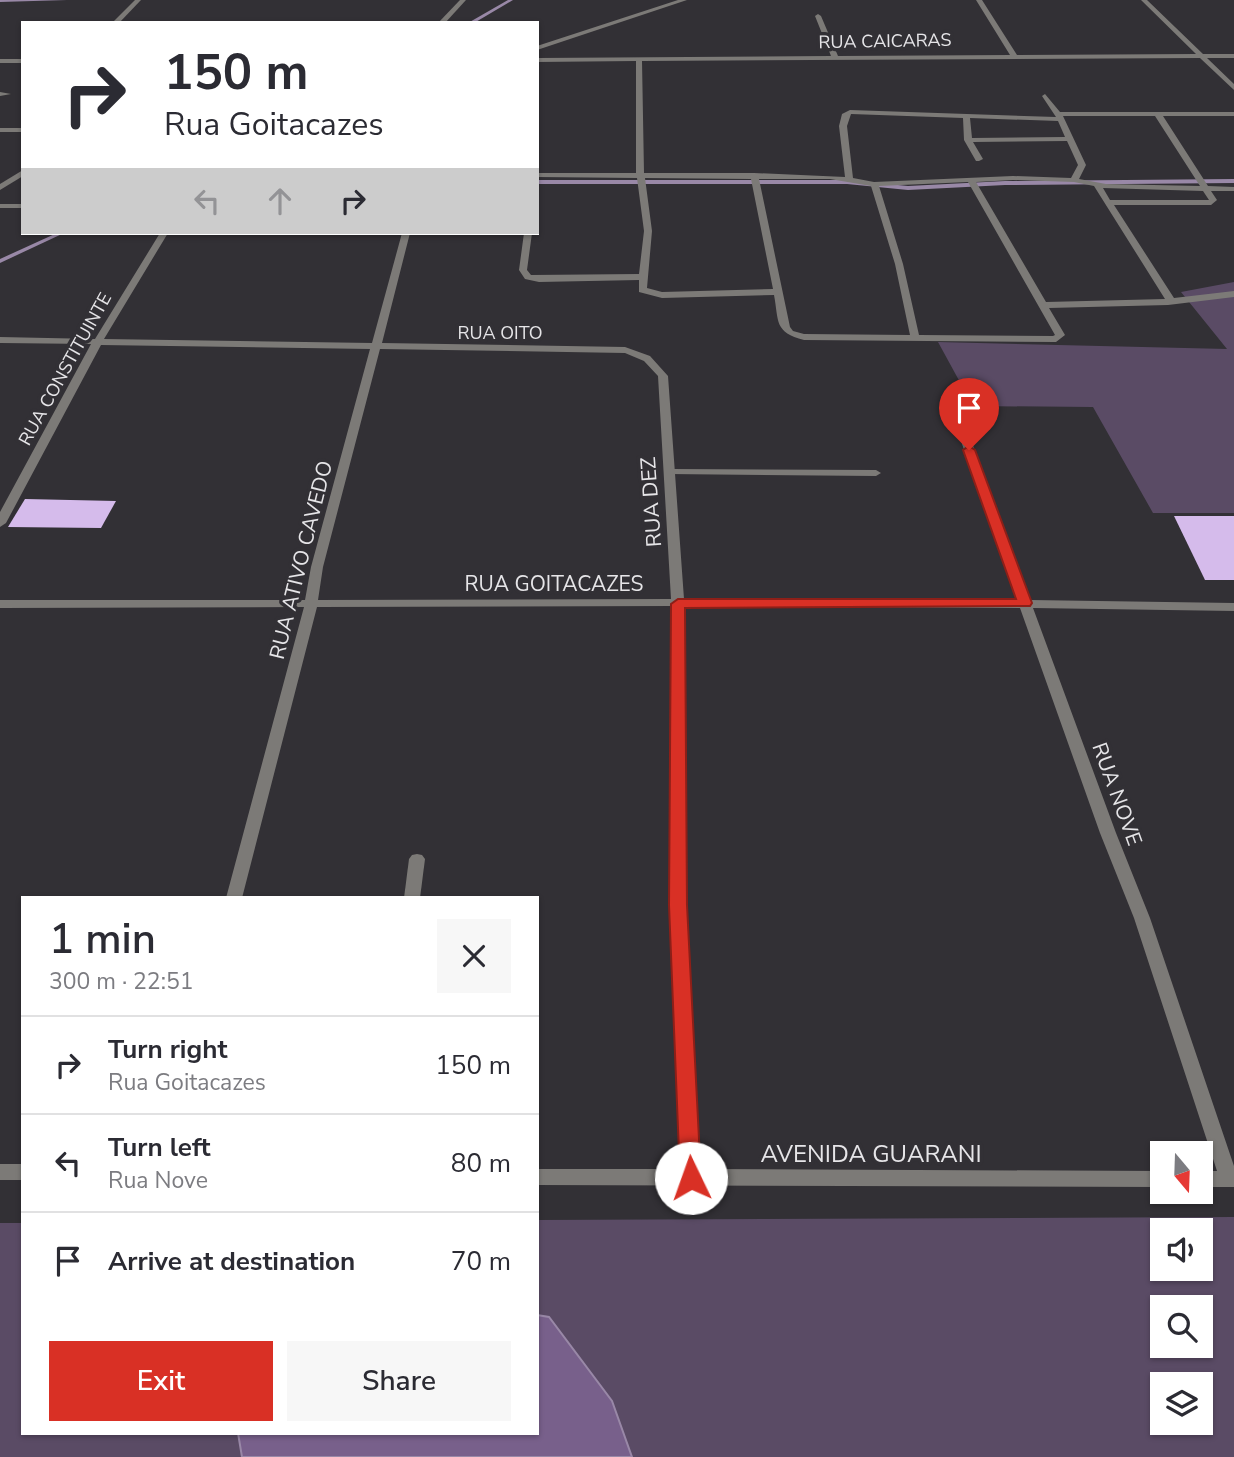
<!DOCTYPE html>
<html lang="en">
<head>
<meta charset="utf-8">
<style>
  :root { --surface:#fff; --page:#f7f7f7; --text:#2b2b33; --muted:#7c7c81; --line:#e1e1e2; --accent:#d93025 }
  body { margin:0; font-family:"Nunito Sans",sans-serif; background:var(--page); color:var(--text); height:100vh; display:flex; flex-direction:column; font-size:26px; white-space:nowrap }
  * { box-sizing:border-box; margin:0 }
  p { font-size:23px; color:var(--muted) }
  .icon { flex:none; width:38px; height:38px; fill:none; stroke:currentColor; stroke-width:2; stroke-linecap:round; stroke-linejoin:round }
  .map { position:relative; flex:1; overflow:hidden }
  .details { position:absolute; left:21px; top:896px; width:518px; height:539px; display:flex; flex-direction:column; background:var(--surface); border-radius:0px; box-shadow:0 2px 5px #0004 }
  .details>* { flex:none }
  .banner { position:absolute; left:21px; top:21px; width:518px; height:214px; border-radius:0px; box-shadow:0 2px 5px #0004; background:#fff; color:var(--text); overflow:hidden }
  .needle { width:46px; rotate:161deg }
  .tools { position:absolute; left:1150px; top:1141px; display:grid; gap:14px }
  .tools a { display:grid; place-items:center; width:63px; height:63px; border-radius:0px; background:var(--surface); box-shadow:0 2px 5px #0004; font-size:35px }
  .pin { position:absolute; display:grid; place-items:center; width:60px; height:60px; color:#fff; margin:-72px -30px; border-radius:50% 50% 50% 0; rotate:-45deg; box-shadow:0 0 7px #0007 }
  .pin .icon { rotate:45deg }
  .me { position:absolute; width:77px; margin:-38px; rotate:357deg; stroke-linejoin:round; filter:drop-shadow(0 0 5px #0008) }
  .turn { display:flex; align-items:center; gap:24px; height:147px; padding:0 28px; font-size:32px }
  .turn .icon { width:91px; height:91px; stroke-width:2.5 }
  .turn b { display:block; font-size:49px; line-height:60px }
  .lanes { display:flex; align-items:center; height:66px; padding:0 28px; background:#0003; justify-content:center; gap:35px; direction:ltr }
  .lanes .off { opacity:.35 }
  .round { display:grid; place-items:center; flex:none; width:74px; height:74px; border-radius:0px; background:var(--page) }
  .head { display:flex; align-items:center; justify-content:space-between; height:119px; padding:0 28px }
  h1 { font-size:42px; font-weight:600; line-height:52px }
  .primary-button { display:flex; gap:14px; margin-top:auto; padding:14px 28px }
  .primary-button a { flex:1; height:80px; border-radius:0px; background:var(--accent); color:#fff; font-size:28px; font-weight:600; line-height:80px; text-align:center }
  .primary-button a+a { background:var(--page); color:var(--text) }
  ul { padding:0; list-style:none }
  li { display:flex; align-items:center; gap:21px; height:98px; padding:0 28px; border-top:2px solid var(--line) }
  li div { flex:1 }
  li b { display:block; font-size:26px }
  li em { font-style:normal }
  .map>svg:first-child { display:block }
  .green { fill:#5a4b65; fill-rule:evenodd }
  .water { fill:#78608b; stroke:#9988a7; stroke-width:2 }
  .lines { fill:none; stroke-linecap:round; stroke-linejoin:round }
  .stream { fill:#9988a7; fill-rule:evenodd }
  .building { fill:#d5bbeb }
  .lane { fill:#7c7a77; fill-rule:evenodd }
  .street { fill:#7c7a77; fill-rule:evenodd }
  .route { fill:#d93025; stroke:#8d1f18; stroke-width:2 }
  .labels { text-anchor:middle; stroke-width:7; stroke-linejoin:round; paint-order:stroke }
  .far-street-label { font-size:18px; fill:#e6e5e8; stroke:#323035 }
  .street-label { font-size:21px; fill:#e6e5e8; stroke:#323035 }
  .near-street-label { font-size:24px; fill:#e6e5e8; stroke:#323035 }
</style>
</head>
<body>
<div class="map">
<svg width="1234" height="1457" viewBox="0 0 1234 1457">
  <rect width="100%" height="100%" fill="#323035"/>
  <!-- green -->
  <g class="green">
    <polygon points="1234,282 1234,513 1153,513 1093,407 973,406 938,342 1227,349 1181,292"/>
    <path d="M1234 1217V1457H632L612 1401 549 1317 537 1315V1220ZM1162 1230H1200V1269H1162ZM1162 1307H1200V1346H1162ZM1162 1384H1200V1423H1162Z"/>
    <polygon points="0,1223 23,1223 23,1433 238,1433 242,1457 0,1457"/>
  </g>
  <!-- water -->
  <polygon class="water" points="537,1315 549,1317 612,1401 632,1457 242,1457 238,1433 537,1433"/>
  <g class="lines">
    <!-- stream -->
    <g class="stream">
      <polygon points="0,0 67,0 0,2"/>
      <polygon points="508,0 513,0 474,23 468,23"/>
      <polygon points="1234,179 1234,183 1005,185 908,190 847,184 537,184 537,180 847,180 908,186 1005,181"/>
      <polygon points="57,233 64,233 0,263 0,259"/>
    </g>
  </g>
  <!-- building -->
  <g class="building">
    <polygon points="25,499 116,501 101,528 8,527"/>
    <polygon points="1174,516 1234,516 1234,580 1205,580"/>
  </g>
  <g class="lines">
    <!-- lane -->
    <g class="lane">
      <polygon points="0,92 11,94 0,96"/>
      <polygon points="671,469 876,470 881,473 876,476 668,474 666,472"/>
    </g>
    <!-- street -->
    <g class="street">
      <polygon points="135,0 141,0 119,23 112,23"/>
      <polygon points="460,0 466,0 445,23 438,23"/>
      <polygon points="678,0 687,0 537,50 537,46"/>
      <path d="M976 0H982L1017 55 1196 54 1141 0H1147L1203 54H1234V58H1207L1234 84V90L1200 58 642 61 644 173H754L845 177 839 126 842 114 850 110 1056 117 1042 96 1045 94 1060 112H1234V116H1163L1208 186 1234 187V191H1211L1217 200 1211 205H1114L1174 298 1234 291V297L1168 305 1049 308 1065 335 1056 342 804 340C774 332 779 322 774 295L662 298 639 292V280L539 282 525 279 519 270 524 233H532L527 270 531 275 639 274 644 231 637 178 537 177V173H636V61L537 62V58L831 56 815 16 818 14 821 16 838 56 1010 55ZM851 114 963 118 964 140 976 161H979L983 159 973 142 1067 141 1078 165 1071 178 1013 176 874 182 853 178 847 126ZM1063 116H1155L1200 186 1106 184 1079 179 1086 165ZM970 118 1058 121 1065 137 972 138ZM645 178 751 179 773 289 662 292 647 288 652 231ZM759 179H830L871 186 895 264 910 335 804 334 793 331 790 327ZM1013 180 1074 182 1094 186 1165 299 1046 302 976 182ZM968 182 1055 335 1053 336 919 335 903 264 879 186ZM1103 188 1203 191 1209 200H1110Z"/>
      <rect x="0" y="59" width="23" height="4"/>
      <rect x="0" y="128" width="23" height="4"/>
      <polygon points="23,170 23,176 0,190 0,184"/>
      <rect x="0" y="204" width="23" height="4"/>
      <path d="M160 233H168L104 339 372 343 402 233H410L382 343 625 347 650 356 668 376 684 599 1017 600 955 424 960 421 965 424 1030 600 1234 603V611L1033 608 1116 833 1150 918 1234 1166V1187H1200V1171H1217L1134 918 1100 833 1020 608 684 606 686 905 699 1169 1162 1171V1187L537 1185V1169H680L670 905 672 606 317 607 242 898H226L304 607 0 608V600H305L311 567 370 349 101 345 6 523 0 527V512L91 344 0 343V337L95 339ZM380 349 625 353 644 361 658 376 671 599 318 600 323 567Z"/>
      <polygon points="417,854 422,855 425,859 420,898 404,898 409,859 412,855"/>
      <rect x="0" y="1164" width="23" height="16"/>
    </g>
  </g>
  <!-- route -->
  <polygon class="route" points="969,446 975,450 1032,603 1030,606 685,608 687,905 701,1178 698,1185 691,1188 683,1185 680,1178 669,905 671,604 678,599 1016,599 963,450"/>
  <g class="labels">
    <!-- far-street labels -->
    <g class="far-street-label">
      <text transform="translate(885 41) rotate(-1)" y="6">RUA CAICARAS</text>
      <text x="500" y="339">RUA OITO</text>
      <text transform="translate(65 369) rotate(-61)" y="6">RUA CONSTITUINTE</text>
    </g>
    <!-- street labels -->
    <g class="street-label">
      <text transform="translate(651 502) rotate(-94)" y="7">RUA DEZ</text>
      <text transform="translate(301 560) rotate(-76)" y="7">RUA ATIVO CAVEDO</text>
      <text x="554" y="591">RUA GOITACAZES</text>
      <text transform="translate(1117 794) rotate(70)" y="7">RUA NOVE</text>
    </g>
    <!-- near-street labels -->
    <g class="near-street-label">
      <text x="871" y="1162">AVENIDA GUARANI</text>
    </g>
  </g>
</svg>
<div class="tools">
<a><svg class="needle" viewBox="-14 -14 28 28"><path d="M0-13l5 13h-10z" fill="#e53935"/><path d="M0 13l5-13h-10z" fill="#7c7c81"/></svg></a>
<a><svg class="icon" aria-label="sound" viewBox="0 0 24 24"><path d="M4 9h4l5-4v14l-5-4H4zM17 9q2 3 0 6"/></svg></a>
<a><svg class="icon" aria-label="search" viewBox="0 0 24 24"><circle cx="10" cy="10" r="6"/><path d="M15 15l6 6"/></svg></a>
<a><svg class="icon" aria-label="layers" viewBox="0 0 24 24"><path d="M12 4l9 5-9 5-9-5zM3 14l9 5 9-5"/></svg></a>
</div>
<div class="pin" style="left:969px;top:450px;background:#d93025"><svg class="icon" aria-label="arrive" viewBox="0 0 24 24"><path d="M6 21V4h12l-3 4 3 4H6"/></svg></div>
<svg class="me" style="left:691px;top:1178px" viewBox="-20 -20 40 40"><circle r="19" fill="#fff"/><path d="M0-13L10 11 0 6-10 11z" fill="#d93025"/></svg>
<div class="banner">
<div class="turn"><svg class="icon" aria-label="right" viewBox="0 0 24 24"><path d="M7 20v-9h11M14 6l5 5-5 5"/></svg><div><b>150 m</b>Rua Goitacazes</div></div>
<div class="lanes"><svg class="icon off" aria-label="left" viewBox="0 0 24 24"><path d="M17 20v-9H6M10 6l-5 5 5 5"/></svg><svg class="icon off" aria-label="ahead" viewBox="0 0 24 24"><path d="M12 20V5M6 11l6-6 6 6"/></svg><svg class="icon" aria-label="right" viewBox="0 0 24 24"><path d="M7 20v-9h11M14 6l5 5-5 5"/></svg></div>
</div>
<section class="details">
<div class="head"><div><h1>1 min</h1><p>300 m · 22:51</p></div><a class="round"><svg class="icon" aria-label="close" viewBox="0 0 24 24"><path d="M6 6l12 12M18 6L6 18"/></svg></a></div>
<ul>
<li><svg class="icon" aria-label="right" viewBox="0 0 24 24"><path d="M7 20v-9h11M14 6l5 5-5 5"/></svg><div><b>Turn right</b><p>Rua Goitacazes</p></div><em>150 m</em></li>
<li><svg class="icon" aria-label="left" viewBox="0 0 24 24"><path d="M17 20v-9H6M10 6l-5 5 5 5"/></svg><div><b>Turn left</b><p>Rua Nove</p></div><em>80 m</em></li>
<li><svg class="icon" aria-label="arrive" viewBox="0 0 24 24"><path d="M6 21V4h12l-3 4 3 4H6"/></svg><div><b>Arrive at destination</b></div><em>70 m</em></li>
</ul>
<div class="primary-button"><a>Exit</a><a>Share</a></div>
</section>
</div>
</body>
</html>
